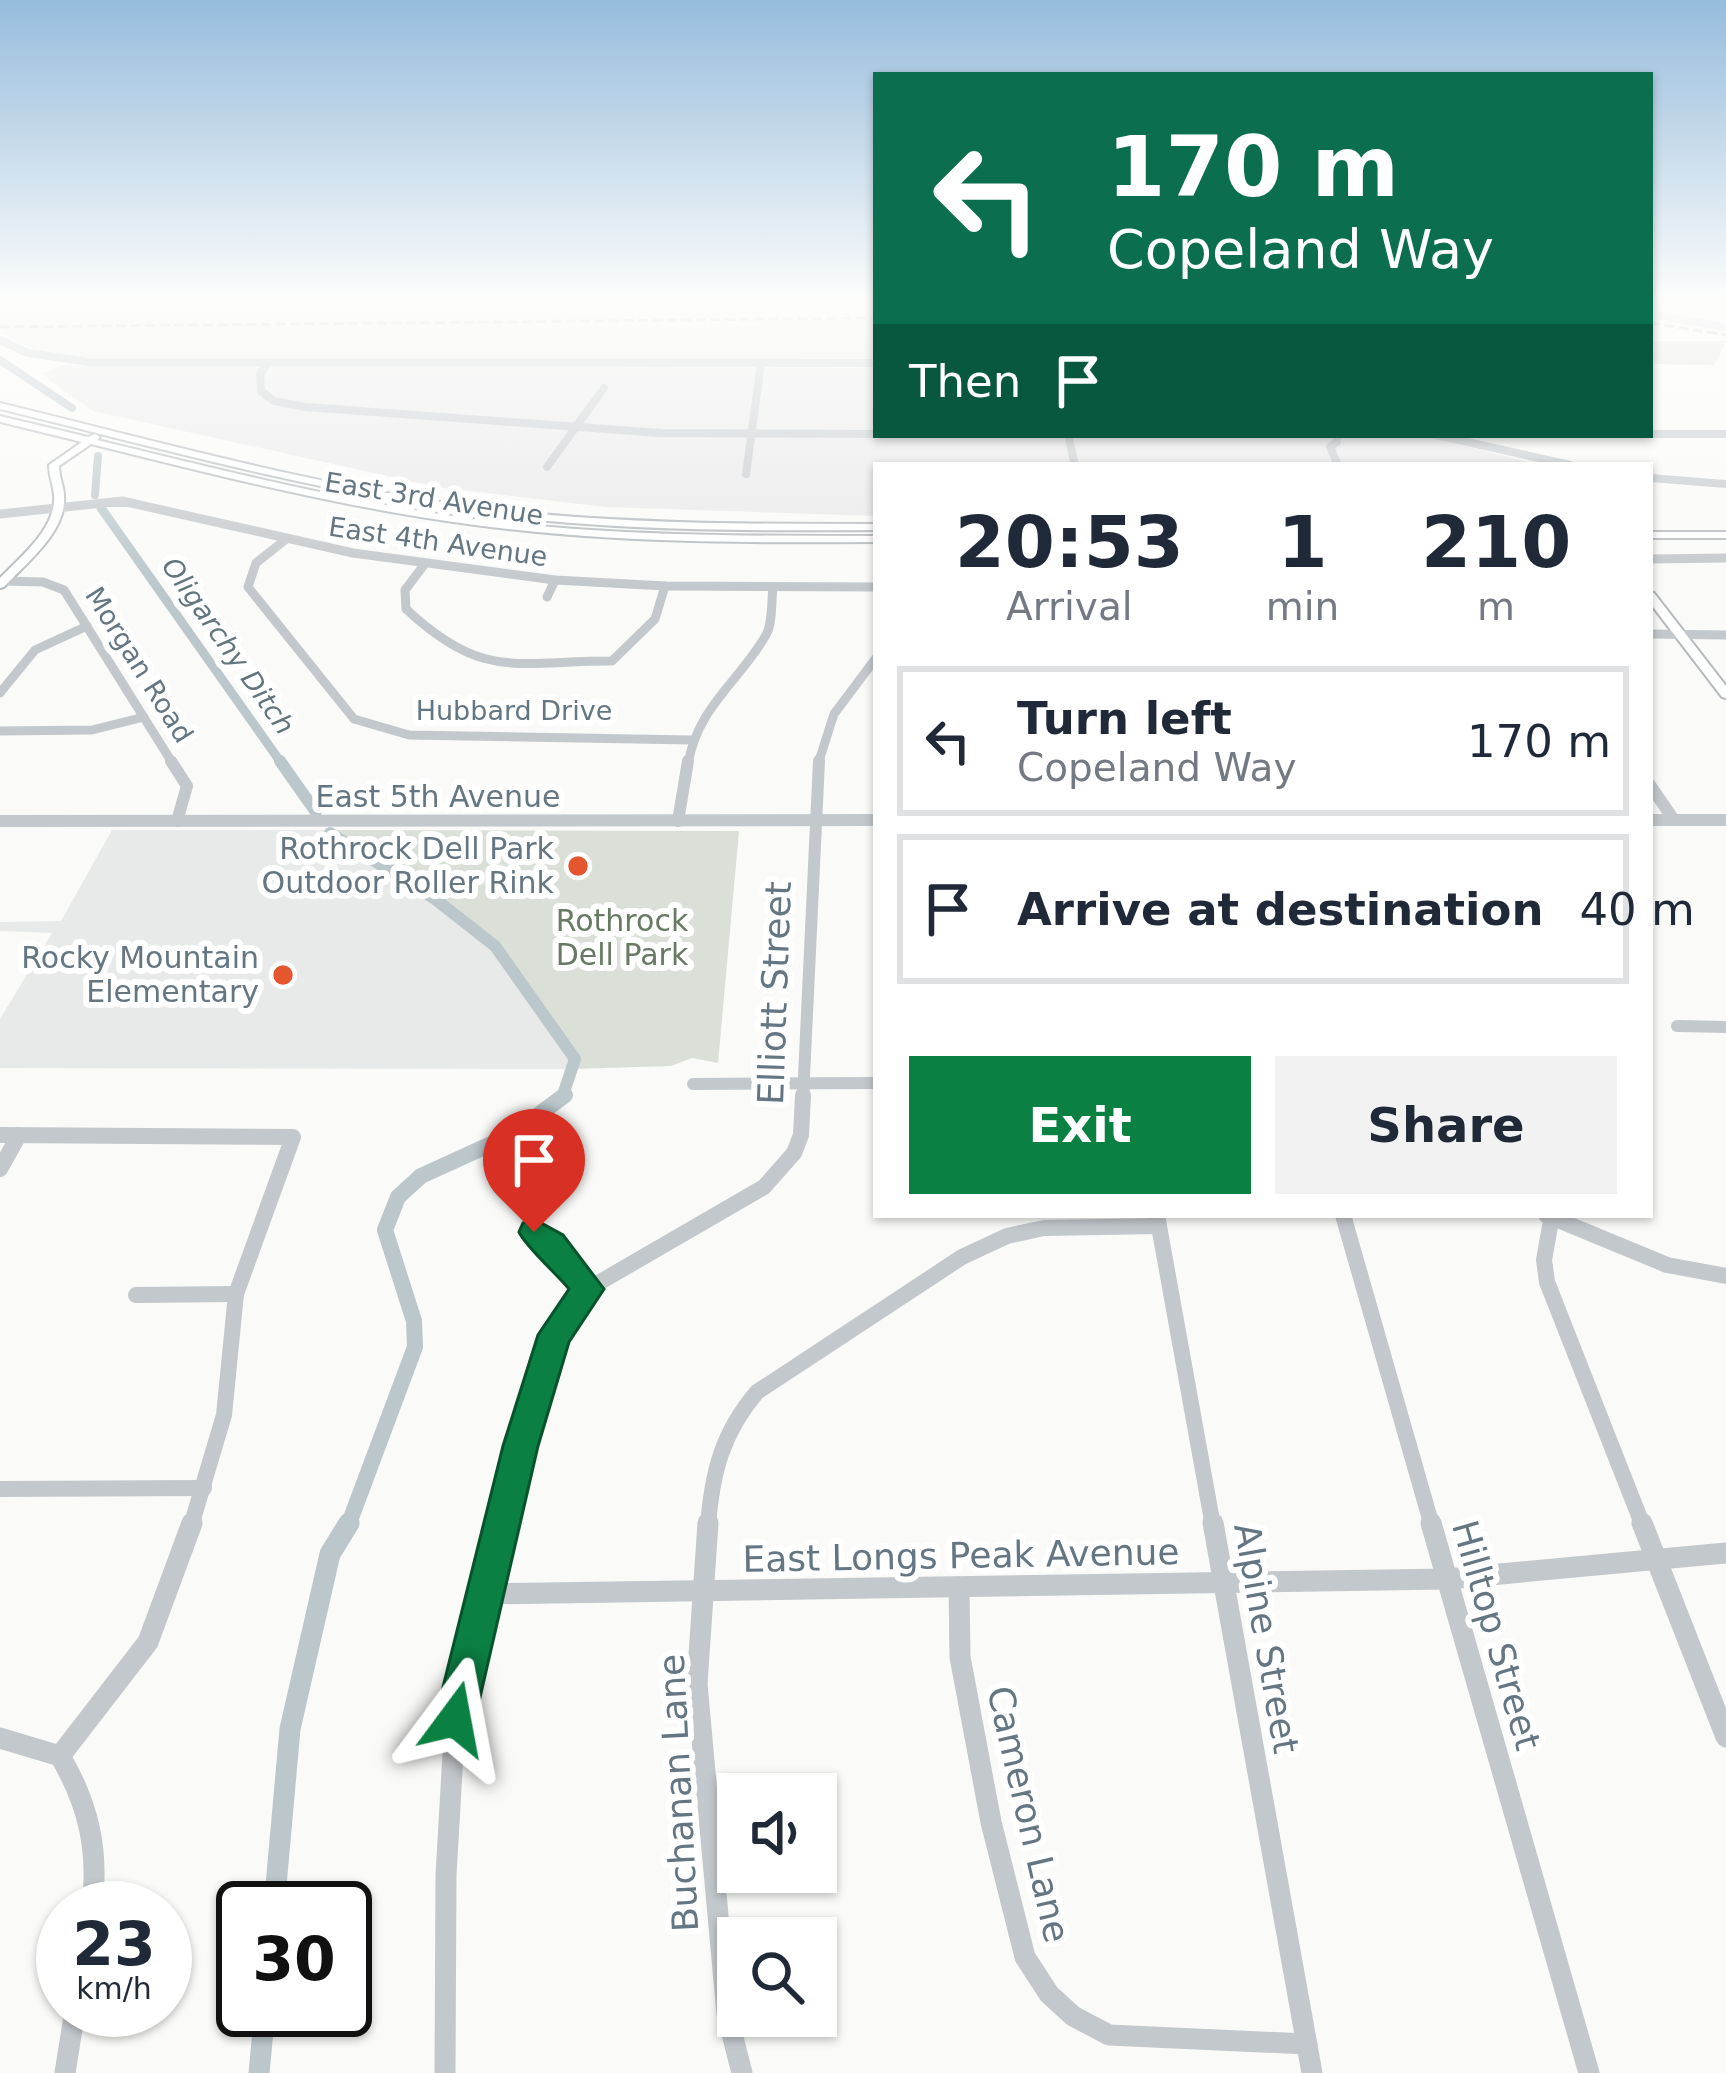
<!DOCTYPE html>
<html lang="en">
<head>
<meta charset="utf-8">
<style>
  :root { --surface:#fff; --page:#f2f2f3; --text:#1f2937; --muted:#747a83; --line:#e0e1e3; --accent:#0b8043 }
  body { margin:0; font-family:"DejaVu Sans",sans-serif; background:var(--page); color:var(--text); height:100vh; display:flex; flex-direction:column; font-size:45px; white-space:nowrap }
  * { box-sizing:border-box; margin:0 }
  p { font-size:39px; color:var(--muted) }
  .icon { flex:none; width:66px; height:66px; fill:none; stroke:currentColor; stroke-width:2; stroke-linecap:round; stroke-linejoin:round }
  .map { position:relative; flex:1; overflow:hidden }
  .drawer { position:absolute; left:873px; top:462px; width:780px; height:756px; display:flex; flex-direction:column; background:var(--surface); border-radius:0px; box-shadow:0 3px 9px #0004 }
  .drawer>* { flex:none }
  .guide { position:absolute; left:873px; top:72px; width:780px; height:366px; border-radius:0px; box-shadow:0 3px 9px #0004; background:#0b6e4f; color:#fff; overflow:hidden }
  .fabs { position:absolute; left:717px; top:1773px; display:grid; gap:24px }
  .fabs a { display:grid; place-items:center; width:120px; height:120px; border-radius:0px; background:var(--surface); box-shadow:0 3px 9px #0004; font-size:60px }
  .speed { position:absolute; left:36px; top:1881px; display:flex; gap:24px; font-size:60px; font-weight:700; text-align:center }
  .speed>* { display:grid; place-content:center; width:156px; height:156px; border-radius:50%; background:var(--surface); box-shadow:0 3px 9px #0004; line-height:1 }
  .speed small { font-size:30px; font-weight:400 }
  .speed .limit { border:6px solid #111; border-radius:18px; background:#fff; color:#111 }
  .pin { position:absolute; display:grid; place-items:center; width:102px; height:102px; color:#fff; margin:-123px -51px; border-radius:50% 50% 50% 0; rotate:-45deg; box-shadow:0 0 12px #0007 }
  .pin .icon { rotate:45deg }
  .me { position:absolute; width:132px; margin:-66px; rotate:13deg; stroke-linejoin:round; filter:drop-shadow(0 0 9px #0008) }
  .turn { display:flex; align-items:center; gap:42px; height:252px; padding:0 36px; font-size:54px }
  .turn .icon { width:156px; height:156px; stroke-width:2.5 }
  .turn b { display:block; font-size:84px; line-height:102px }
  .then { display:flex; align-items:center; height:114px; padding:0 36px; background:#0003; gap:24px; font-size:45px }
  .eta { display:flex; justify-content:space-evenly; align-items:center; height:204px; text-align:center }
  .eta b { font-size:72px; font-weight:700; line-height:84px }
  .cta { display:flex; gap:24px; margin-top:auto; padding:24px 36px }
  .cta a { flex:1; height:138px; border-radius:0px; background:var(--accent); color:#fff; font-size:48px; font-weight:700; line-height:138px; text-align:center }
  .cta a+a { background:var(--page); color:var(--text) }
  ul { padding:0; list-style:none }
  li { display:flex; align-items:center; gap:36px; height:150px; margin:0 24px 18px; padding:0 12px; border:6px solid var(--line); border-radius:0px }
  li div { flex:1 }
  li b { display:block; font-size:45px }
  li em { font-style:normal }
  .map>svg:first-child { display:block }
  .built { fill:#e8e9e9 }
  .green { fill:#dadfd7 }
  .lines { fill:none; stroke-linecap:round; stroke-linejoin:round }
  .canal-far4 { stroke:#bbc7cb; stroke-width:8 }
  .canal-far3 { stroke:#bbc7cb; stroke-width:9 }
  .canal-far2 { stroke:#bbc7cb; stroke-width:12 }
  .canal-far1 { stroke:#bbc7cb; stroke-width:16 }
  .canal { stroke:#bbc7cb; stroke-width:21 }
  .major-casing { stroke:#b5babe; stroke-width:4 }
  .minor-far4 { stroke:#c3c8cc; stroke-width:8 }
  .minor-far3 { stroke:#c3c8cc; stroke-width:9 }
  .minor-far2 { stroke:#c3c8cc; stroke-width:12 }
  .minor-far1 { stroke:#c3c8cc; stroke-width:16 }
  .minor { stroke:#c3c8cc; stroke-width:21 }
  .major { fill:#fff; fill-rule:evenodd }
  .rail { stroke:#a2aab0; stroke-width:3; stroke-dasharray:10 4.5; stroke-linecap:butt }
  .route { fill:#0b8043; stroke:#07532c; stroke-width:3 }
  .poi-dot { fill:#e4572e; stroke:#fff; stroke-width:4.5 }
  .labels { text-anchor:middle; stroke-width:12; stroke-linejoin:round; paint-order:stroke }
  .far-street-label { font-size:27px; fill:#657683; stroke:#fff }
  .far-water-label { font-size:27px; font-style:italic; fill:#60757c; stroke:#fff }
  .street-label { font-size:30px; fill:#657683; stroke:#fff }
  .poi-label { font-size:30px; fill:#657683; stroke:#fff; text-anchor:end }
  .park-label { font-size:30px; fill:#687a64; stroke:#fff }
  .near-street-label { font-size:36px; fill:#657683; stroke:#fff }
</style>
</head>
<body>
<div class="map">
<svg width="1726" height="2073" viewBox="0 0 1726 2073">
  <rect width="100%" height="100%" fill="#fafaf8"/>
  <!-- built -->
  <g class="built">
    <polygon points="126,299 868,299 876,305 876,359 82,357 34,350 0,332 0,307 119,305"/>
    <polygon points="64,365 876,368 876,435 1423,435 1540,465 876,465 876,516 605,507 437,487 93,411 41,374"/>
    <polygon points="112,830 329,830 435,899 495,946 575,1059 573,1069 0,1068 0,1019 52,933 0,931 0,922 61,921"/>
  </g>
  <!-- green -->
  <g class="green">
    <polygon points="1650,341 1726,341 1726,342 1714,365 1650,364"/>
    <polygon points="329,830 739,831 718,1063 692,1058 671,1066 573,1069 575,1059 495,946 435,899"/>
  </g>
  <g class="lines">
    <!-- canal-far4 -->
    <g class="canal-far4">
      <polyline points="0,360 72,408"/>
      <polyline points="95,495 98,456"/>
    </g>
    <!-- canal-far3 -->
    <polyline class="canal-far3" points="101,508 282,764"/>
    <!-- canal-far2 -->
    <g class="canal-far2">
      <polyline points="280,761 316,812"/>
      <polyline points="330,833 435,899 495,946 575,1059 562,1098"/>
    </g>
    <!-- canal-far1 -->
    <polyline class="canal-far1" points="348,1526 415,1347 414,1321 385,1230 398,1197 421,1176 513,1134 565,1095"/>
    <!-- canal -->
    <g class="canal">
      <polyline points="274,1908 290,1729 330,1554 349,1523"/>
      <polyline points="259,2073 265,2010"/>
    </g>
    <defs>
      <g id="major">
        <path d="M0 403C160 442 319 487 483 508 613 524 745 524 876 524V530C745 531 613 531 483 514 319 493 160 448 0 409Z"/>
        <path d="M0 416 88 437 95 434 100 437 97 440C222 470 346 502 474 519 607 536 742 536 876 536V542C742 543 608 543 475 525 345 508 218 476 91 444L59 466C59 477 64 486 64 496 67 532 25 564 4 587L0 588V578C20 557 57 528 54 495 53 484 49 476 49 465L82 442 0 422Z"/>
        <rect x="1650" y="532" width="76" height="6"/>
        <polygon points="1650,592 1654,593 1726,686 1726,698 1722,697 1650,603"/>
      </g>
    </defs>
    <!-- major casing -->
    <use href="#major" class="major-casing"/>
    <!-- minor-far4 -->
    <g class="minor-far4">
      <polyline points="0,304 876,302"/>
      <polyline points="1650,314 1726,327"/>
      <polyline points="0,340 28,353 89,362 876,363"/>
      <polyline points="267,363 260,375 261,391 274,401 306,407 660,433 876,434"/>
      <polyline points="1650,434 1726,434"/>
      <polyline points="1068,435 1075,465"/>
      <polyline points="1336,435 1337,442 1330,447 1338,465"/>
      <polyline points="1436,435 1570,465"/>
      <polyline points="547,467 604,388"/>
      <polyline points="746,474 761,363"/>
      <polyline points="1650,478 1726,484"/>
      <polyline points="99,503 133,503"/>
    </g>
    <!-- minor-far3 -->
    <g class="minor-far3">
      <polyline points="0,514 122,501 353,553 555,580 665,586 876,587"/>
      <polyline points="285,540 256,563 248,587 354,719 409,735 692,740"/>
      <polyline points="1650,559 1726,558"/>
      <path d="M424 565 405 590 406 609C483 681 516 661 612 661L655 619 665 586"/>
      <polyline points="3,581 43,582 64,590 173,764"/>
      <polyline points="547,597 555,580"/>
      <polyline points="1650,634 1726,635"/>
      <polyline points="0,693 35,650 87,626"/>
      <polyline points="0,731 92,730 144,717"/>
      <path d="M688 764C698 706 739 682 766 635 773 623 771 602 773 588"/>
      <polyline points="818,764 834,714 876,658"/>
    </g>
    <!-- minor-far2 -->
    <g class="minor-far2">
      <polyline points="171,761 187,786 177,821"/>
      <polyline points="1650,785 1674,820"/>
      <polyline points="1650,820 1726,820"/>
      <polyline points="0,821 876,820"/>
      <polyline points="678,821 688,761"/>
      <polyline points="1677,1026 1726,1027"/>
      <polyline points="693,1084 876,1083"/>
      <polyline points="803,1098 819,761"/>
    </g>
    <!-- minor-far1 -->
    <g class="minor-far1">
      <polyline points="0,1135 293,1137 236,1294 224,1415 191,1526"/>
      <polyline points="0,1169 19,1135"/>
      <polyline points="1157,1215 1213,1526"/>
      <polyline points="1343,1215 1432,1526"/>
      <polyline points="1546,1215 1667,1265 1726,1276"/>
      <polyline points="1552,1215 1544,1260 1547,1282 1643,1526"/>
      <polyline points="534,1232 552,1244 588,1289"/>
      <polyline points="136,1295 236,1294"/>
      <polyline points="0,1489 204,1488"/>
      <polyline points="501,1526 554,1335 588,1289 764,1187 794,1153 801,1135 803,1095"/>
      <path d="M708 1526C712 1473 722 1433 757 1392L962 1257 1007 1236 1044 1228 1159 1226"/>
    </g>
    <!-- minor -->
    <g class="minor">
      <polyline points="708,1523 697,1684 727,2014 742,2073"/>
      <polyline points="1213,1523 1312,2073"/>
      <polyline points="1431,1523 1589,2073"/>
      <polyline points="1642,1523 1726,1737"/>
      <polyline points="959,1588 960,1657 991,1822 1025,1957 1049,1994 1073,2016 1109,2035 1307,2044"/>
      <polyline points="484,1594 1447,1579 1726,1553"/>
      <path d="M0 1738 60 1756C89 1805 99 1851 92 1908"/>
      <polyline points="60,1756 148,1642 192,1523"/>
      <polyline points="65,2073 75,2010"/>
      <polyline points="445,2073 446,1875 455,1719 502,1523"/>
    </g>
    <!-- major -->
    <use href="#major" class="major"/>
    <!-- rail -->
    <g class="rail">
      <polyline points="1650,323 1726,335"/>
      <polyline points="0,327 876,318"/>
    </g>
  </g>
  <!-- sky -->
  <linearGradient id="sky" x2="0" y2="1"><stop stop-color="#96bcdc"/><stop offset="0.51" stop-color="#fdfdfc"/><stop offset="1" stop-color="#fdfdfc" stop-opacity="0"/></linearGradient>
  <rect width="1726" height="589" fill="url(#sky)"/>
  <!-- route -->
  <path class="route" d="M534 1219 563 1235 604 1289 569 1342 538 1446 475 1719 469 1733 455 1739 441 1733 435 1719 503 1446 538 1335 569 1289C556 1273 526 1247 519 1232L523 1223Z"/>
  <!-- markers -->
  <g class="poi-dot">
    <circle cx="578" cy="866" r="12"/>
    <circle cx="283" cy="975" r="12"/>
  </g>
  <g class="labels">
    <!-- far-street labels -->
    <g class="far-street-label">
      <text transform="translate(434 499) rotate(9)" y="9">East 3rd Avenue</text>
      <text transform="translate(438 542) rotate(8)" y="9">East 4th Avenue</text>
      <text transform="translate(139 665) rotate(58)" y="9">Morgan Road</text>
      <text x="514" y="720">Hubbard Drive</text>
    </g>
    <!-- far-water labels -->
    <g class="far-water-label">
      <text transform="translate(228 646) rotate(55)" y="9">Oligarchy Ditch</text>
    </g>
    <!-- street labels -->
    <g class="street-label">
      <text x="438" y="807">East 5th Avenue</text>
    </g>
    <!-- poi labels -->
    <g class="poi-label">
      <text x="554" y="859">Rothrock Dell Park<tspan x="554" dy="34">Outdoor Roller Rink</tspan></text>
      <text x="259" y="968">Rocky Mountain<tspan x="259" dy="34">Elementary</tspan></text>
    </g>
    <!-- park labels -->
    <g class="park-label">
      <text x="622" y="931">Rothrock<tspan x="622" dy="34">Dell Park</tspan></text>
    </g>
    <!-- near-street labels -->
    <g class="near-street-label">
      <text transform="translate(774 993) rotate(-88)" y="13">Elliott Street</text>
      <text transform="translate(961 1555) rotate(-1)" y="13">East Longs Peak Avenue</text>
      <text transform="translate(1497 1635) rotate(74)" y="13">Hilltop Street</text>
      <text transform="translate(1267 1638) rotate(80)" y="13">Alpine Street</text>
      <text transform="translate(678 1793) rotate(-93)" y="13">Buchanan Lane</text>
      <text transform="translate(1029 1814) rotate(77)" y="13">Cameron Lane</text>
    </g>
  </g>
</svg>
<div class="fabs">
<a><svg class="icon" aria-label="sound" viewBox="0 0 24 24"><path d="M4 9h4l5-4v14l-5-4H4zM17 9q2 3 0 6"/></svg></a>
<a><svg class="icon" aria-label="search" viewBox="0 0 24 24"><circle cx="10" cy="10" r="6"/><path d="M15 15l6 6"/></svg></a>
</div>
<div class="speed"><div>23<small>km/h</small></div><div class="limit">30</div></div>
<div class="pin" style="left:534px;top:1232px;background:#d93025"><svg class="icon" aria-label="arrive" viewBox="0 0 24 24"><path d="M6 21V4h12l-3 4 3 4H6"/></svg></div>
<svg class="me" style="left:455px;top:1719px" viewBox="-20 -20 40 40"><path d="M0-17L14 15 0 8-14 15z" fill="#0b8043" stroke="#fff" stroke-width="4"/></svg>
<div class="guide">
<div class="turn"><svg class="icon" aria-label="left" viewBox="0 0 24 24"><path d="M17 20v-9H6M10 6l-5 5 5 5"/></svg><div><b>170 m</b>Copeland Way</div></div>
<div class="then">Then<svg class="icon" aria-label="arrive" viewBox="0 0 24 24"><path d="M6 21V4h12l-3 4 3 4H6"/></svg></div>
</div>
<section class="drawer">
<div class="eta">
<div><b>20:53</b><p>Arrival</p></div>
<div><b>1</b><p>min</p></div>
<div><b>210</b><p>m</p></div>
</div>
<ul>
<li><svg class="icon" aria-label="left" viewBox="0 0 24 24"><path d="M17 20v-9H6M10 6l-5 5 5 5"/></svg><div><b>Turn left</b><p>Copeland Way</p></div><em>170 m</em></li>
<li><svg class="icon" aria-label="arrive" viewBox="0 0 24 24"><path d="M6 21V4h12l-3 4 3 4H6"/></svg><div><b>Arrive at destination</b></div><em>40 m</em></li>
</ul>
<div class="cta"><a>Exit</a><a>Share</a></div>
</section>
</div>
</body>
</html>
